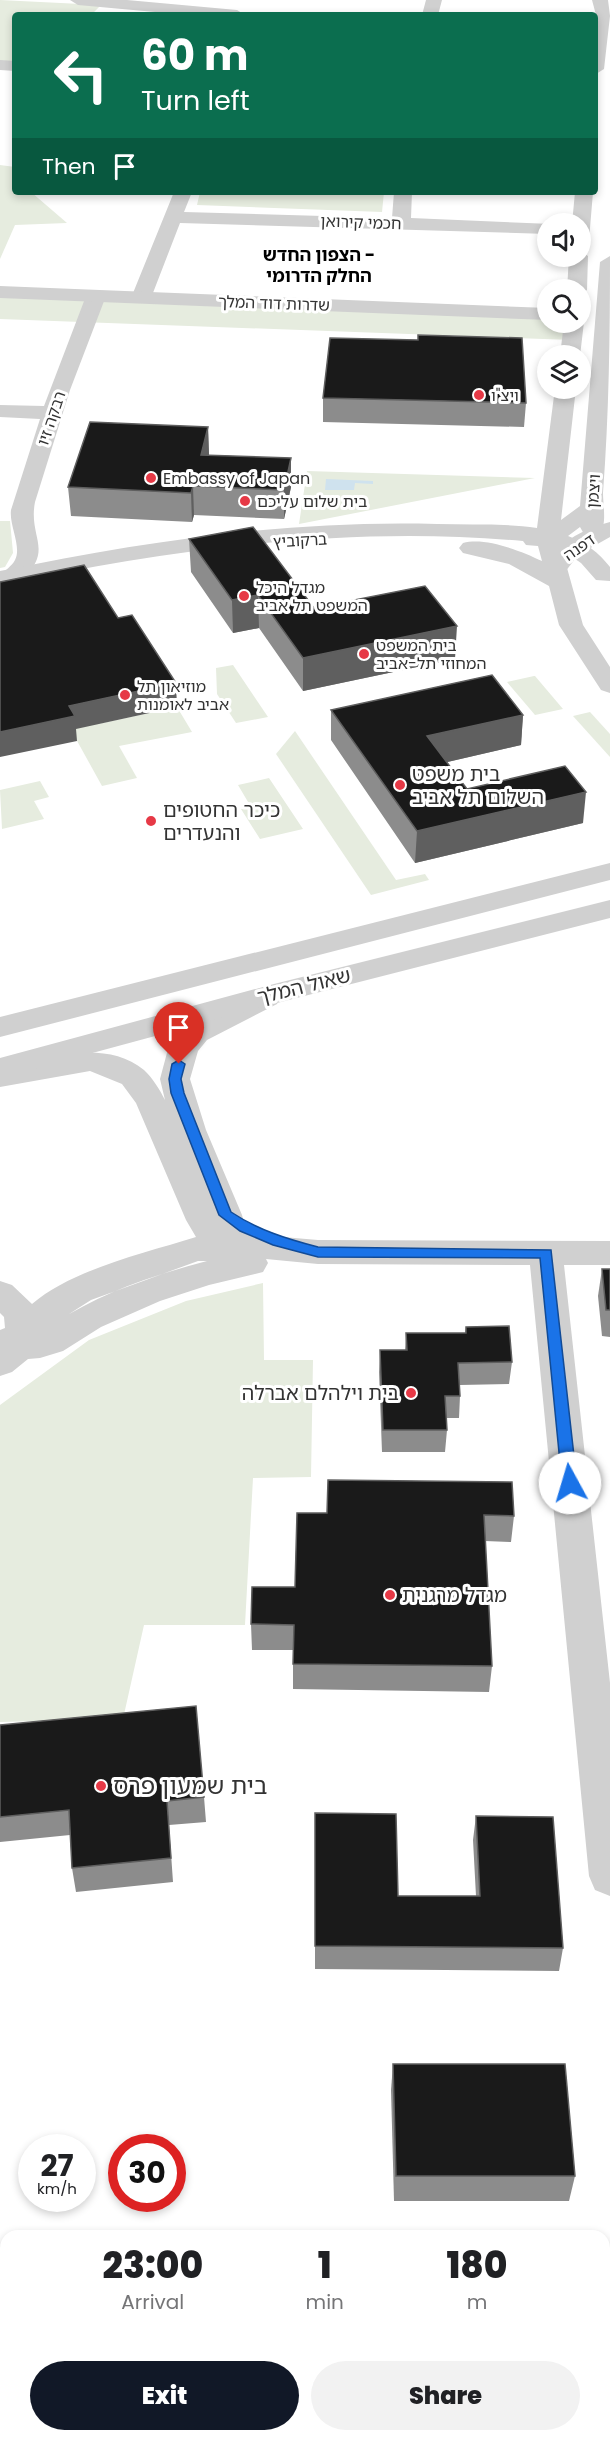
<!DOCTYPE html>
<html lang="en">
<head>
<meta charset="utf-8">
<style>
  :root { --surface:#fff; --page:#f2f2f2; --text:#202124; --muted:#757577; --accent:#111827 }
  body { margin:0; font-family:Poppins,"Noto Sans Hebrew",sans-serif; background:var(--page); color:var(--text); height:100vh; display:flex; flex-direction:column; font-size:22px; white-space:nowrap }
  * { box-sizing:border-box; margin:0 }
  p { font-size:20px; color:var(--muted) }
  .icon { flex:none; width:33px; height:33px; fill:none; stroke:currentColor; stroke-width:2; stroke-linecap:round; stroke-linejoin:round }
  .map { position:relative; flex:1; overflow:hidden }
  .sheet { position:absolute; left:0px; top:2230px; width:610px; height:212px; display:flex; flex-direction:column; background:var(--surface); border-radius:18px 18px 0 0; box-shadow:0 3px 9px #0003 }
  .sheet>* { flex:none }
  .banner { position:absolute; left:12px; top:12px; width:586px; height:183px; border-radius:6px; box-shadow:0 3px 9px #0003; background:#0b6e4f; color:#fff; overflow:hidden }
  .controls { position:absolute; left:537px; top:213px; display:grid; gap:12px }
  .controls a { display:grid; place-items:center; width:54px; height:54px; border-radius:50%; background:var(--surface); box-shadow:0 3px 9px #0003; font-size:30px }
  .speed { position:absolute; left:18px; top:2134px; display:flex; gap:12px; font-size:30px; font-weight:700; text-align:center }
  .speed>* { display:grid; place-content:center; width:78px; height:78px; border-radius:50%; background:var(--surface); box-shadow:0 3px 9px #0003; line-height:1 }
  .speed small { font-size:15px; font-weight:400 }
  .speed .limit { border:9px solid #d22; background:#fff; color:#111 }
  .pin { position:absolute; display:grid; place-items:center; width:51px; height:51px; color:#fff; margin:-62px -26px; border-radius:50% 50% 50% 0; rotate:-45deg; box-shadow:0 0 6px #0007 }
  .pin .icon { rotate:45deg }
  .me { position:absolute; width:66px; margin:-33px; rotate:354deg; stroke-linejoin:round; filter:drop-shadow(0 0 4px #0008) }
  .turn { display:flex; align-items:center; gap:21px; height:126px; padding:0 30px; font-size:27px }
  .turn .icon { width:78px; height:78px; stroke-width:2.5 }
  .turn b { display:block; font-size:42px; line-height:51px }
  .then { display:flex; align-items:center; height:57px; padding:0 30px; background:#0003; gap:12px; font-size:22px }
  .eta { display:flex; justify-content:space-evenly; align-items:center; height:102px; text-align:center }
  .eta b { font-size:36px; font-weight:800; line-height:42px }
  .primary-button { display:flex; gap:12px; margin-top:auto; padding:12px 30px }
  .primary-button a { flex:1; height:69px; border-radius:36px; background:var(--accent); color:#fff; font-size:24px; font-weight:800; line-height:69px; text-align:center }
  .primary-button a+a { background:var(--page); color:var(--text) }
  .map>svg:first-child { display:block }
  .green { fill:#e6ecdf }
  .water { fill:#cfe2ee }
  .lines { fill:none; stroke-linecap:round; stroke-linejoin:round }
  .minor { fill:#d0d0d0; fill-rule:evenodd }
  .tertiary { fill:#d0d0d0; fill-rule:evenodd }
  .wall { fill:#8c8c8c }
  .shaded-wall { fill:#5f5f5f }
  .building { fill:#1a1a1a; stroke:#5f5f5f; stroke-width:1.5 }
  .route { fill:#1a73e8; stroke:#114b97; stroke-width:1.5 }
  .poi-dot { fill:#e63946; stroke:#fff; stroke-width:2 }
  .labels { text-anchor:middle; stroke-width:6; stroke-linejoin:round; paint-order:stroke }
  .far-street-label { font-size:16px; fill:#333; stroke:#fff }
  .far-poi-label { font-size:16px; fill:#333; stroke:#fff; text-anchor:start }
  .far-neighbourhood-label { font-size:18px; font-weight:bold; fill:#000; stroke:#fff }
  .poi-label { font-size:20px; fill:#333; stroke:#fff; text-anchor:start }
  .street-label { font-size:20px; fill:#333; stroke:#fff }
  .near-poi-label { font-size:24px; fill:#333; stroke:#fff; text-anchor:start }
</style>
</head>
<body>
<div class="map">
<svg width="610" height="2441" viewBox="0 0 610 2441">
  <rect width="100%" height="100%" fill="#fff"/>
  <!-- green -->
  <g class="green">
    <polygon points="0,0 101,5 91,15 15,15 15,62 0,61"/>
    <polygon points="0,165 15,167 15,192 31,192 67,223 15,225 0,259"/>
    <polygon points="200,192 384,192 382,212 197,205"/>
    <polygon points="0,292 547,314 548,322 574,323 572,340 0,319"/>
    <polygon points="307,471 535,478 299,524"/>
    <polygon points="0,521 10,521 13,553 5,567 0,568"/>
    <polygon points="233,665 268,717 236,723 217,694 216,668"/>
    <polygon points="534,676 535,676 563,709 535,715 507,682"/>
    <polygon points="55,701 98,724 177,707 192,732 119,746 137,778 102,786"/>
    <polygon points="590,712 610,734 610,757 573,716"/>
    <polygon points="295,731 396,880 425,874 429,880 371,895 276,754"/>
    <polygon points="269,778 303,829 260,839 241,809 251,807 238,785"/>
    <polygon points="40,781 49,797 34,801 44,819 2,829 0,790"/>
    <polygon points="263,1283 264,1360 313,1360 311,1477 253,1478 245,1625 144,1625 123,1719 0,1722 0,1405 89,1340 186,1301"/>
  </g>
  <!-- water -->
  <polygon class="water" points="326,479 373,481 373,484 355,483 354,490 325,490"/>
  <g class="lines">
    <!-- minor -->
    <g class="minor">
      <polygon points="70,0 127,0 237,10 245,15 188,15 78,5"/>
      <polygon points="426,0 442,0 438,15 422,15"/>
      <polygon points="0,60 15,61 15,71 0,70"/>
      <polygon points="174,192 192,192 184,212 392,218 394,192 412,192 411,218 552,224 548,224 548,234 180,223 151,298 148,302 134,302 131,298"/>
      <path d="M96 290 106 296 70 390 35 502C28 538 55 550 21 580H5L1 575C5 570 12 566 15 560 22 547 9 525 11 510L40 419 0 417V405L44 406 86 296Z"/>
      <path d="M610 522V537L578 555 562 576H546L542 571C555 544 582 529 610 522Z"/>
      <path d="M266 987 277 990 281 997 277 1004 207 1040 198 1051 190 1079 206 1130 242 1215 247 1234 318 1240 610 1241V1265H564L610 1683V1896L595 1890 589 1876 530 1265 318 1264 266 1259 268 1263 263 1272 209 1285 160 1301 101 1327 63 1351 40 1358 28 1359 12 1372 0 1376V1330L5 1328 4 1317 0 1313V1281L12 1285 32 1304C73 1269 145 1253 196 1237L186 1220 136 1103 122 1084 90 1071 0 1087V1067C44 1059 104 1037 144 1070 152 1077 160 1090 165 1100L160 1079 168 1049 185 1026ZM198 1261H207C154 1275 100 1293 55 1323L91 1300Z"/>
      <rect x="604" y="2253" width="6" height="48"/>
      <rect x="0" y="2301" width="6" height="50"/>
      <polygon points="18,2436 68,2436 67,2441 17,2441"/>
    </g>
    <!-- tertiary -->
    <g class="tertiary">
      <polygon points="592,0 608,0 610,16 604,69 596,74 596,15"/>
      <polygon points="575,192 593,192 589,240 580,245 580,224 572,224"/>
      <polygon points="580,251 588,256 587,290 580,295 580,290 567,290 569,256 580,256"/>
      <path d="M610 256C610 336 609 414 603 493 603 505 607 524 600 534H584L580 527 568 536C585 542 599 553 610 567V581L596 580 581 563 562 550 583 625 610 667V693L601 690 559 625 549 586 509 564 463 553 459 548 463 543C486 537 521 551 542 561L538 546 526 545 523 541C347 525 172 549 0 585V571C145 541 289 520 437 524 470 525 504 523 537 528L555 388H576L561 520 580 506 600 262Z"/>
      <polygon points="0,286 548,308 548,320 0,298"/>
      <polygon points="580,318 584,322 580,356 560,356 564,322 580,322"/>
      <polygon points="610,863 610,880 0,1037 0,1017"/>
      <polygon points="610,900 610,918 277,1003 0,1078 0,1058 274,984"/>
    </g>
  </g>
  <!-- wall -->
  <g class="wall">
    <polygon points="323,398 526,403 524,427 323,422"/>
    <polygon points="208,427 209,455 291,458 291,487 284,519 194,515 192,522 71,516 68,487"/>
    <polygon points="189,539 314,608 455,659 303,691 259,628 233,633 191,572"/>
    <polygon points="331,710 523,715 521,745 447,762 467,789 583,823 415,863 331,740"/>
    <polygon points="602,1269 610,1269 610,1337 602,1336 598,1296"/>
    <polygon points="466,1327 512,1362 509,1384 460,1385 460,1396 459,1418 446,1418 447,1430 445,1452 382,1452 379,1372 380,1350 405,1350 406,1333 465,1333"/>
    <polygon points="297,1513 514,1516 511,1542 485,1541 492,1666 489,1692 293,1689 293,1650 252,1650 251,1624 295,1587"/>
    <polygon points="0,1725 204,1797 206,1822 169,1825 173,1882 76,1892 72,1868 70,1835 0,1842"/>
    <polygon points="315,1813 398,1896 476,1896 473,1840 476,1816 563,1948 559,1971 315,1969"/>
    <polygon points="393,2064 575,2176 569,2201 394,2201 391,2090"/>
    <rect x="450" y="2436" width="137" height="5"/>
  </g>
  <!-- shaded-wall -->
  <g class="shaded-wall">
    <polygon points="208,427 209,455 201,455"/>
    <polygon points="291,458 291,487 284,519 284,490"/>
    <polygon points="193,486 194,515 192,522 191,493"/>
    <polygon points="258,595 259,628 233,633 232,600"/>
    <polygon points="457,626 455,659 303,691 303,658"/>
    <polygon points="176,683 177,707 76,729 77,741 0,757 0,732 69,706"/>
    <polygon points="523,715 521,745 426,767 427,736"/>
    <polygon points="586,792 583,823 415,863 417,831"/>
  </g>
  <!-- building -->
  <g class="building">
    <polygon points="418,335 522,338 526,403 323,398 330,338 418,340"/>
    <polygon points="90,422 208,427 201,455 291,458 284,490 193,486 191,493 68,487"/>
    <polygon points="253,527 314,608 425,586 457,626 303,658 258,595 232,600 189,539"/>
    <polygon points="84,565 118,618 132,615 176,683 69,706 75,716 0,732 0,582"/>
    <polygon points="492,675 523,715 427,736 467,789 565,766 586,792 417,831 331,710"/>
    <polygon points="602,1269 610,1269 610,1310 606,1310"/>
    <polygon points="509,1326 512,1362 458,1363 460,1396 445,1396 447,1430 383,1430 380,1350 407,1350 406,1333 466,1333 466,1327"/>
    <polygon points="328,1480 512,1482 514,1516 484,1515 492,1666 293,1664 294,1625 251,1624 252,1587 295,1587 297,1513 327,1513"/>
    <polygon points="196,1706 204,1797 167,1801 171,1858 72,1868 69,1810 0,1817 0,1725"/>
    <polygon points="315,1813 396,1814 398,1896 480,1896 476,1816 553,1817 563,1948 315,1946"/>
    <polygon points="393,2064 565,2064 575,2176 396,2176"/>
    <polygon points="453,2436 587,2436 587,2441 454,2441"/>
  </g>
  <!-- route -->
  <path class="route" d="M179 1060 185 1064 181 1079 184 1093 231 1212C258 1230 287 1239 318 1247L551 1250 577 1483 575 1488H564L562 1483 540 1258 318 1257 273 1245 240 1231 219 1215 171 1093 169 1079 172 1064Z"/>
  <!-- markers -->
  <g class="poi-dot">
    <circle cx="479" cy="395" r="6"/>
    <circle cx="151" cy="478" r="6"/>
    <circle cx="245" cy="501" r="6"/>
    <circle cx="244" cy="596" r="6"/>
    <circle cx="364" cy="654" r="6"/>
    <circle cx="125" cy="695" r="6"/>
    <circle cx="400" cy="785" r="6"/>
    <circle cx="151" cy="821" r="6"/>
    <circle cx="411" cy="1393" r="6"/>
    <circle cx="390" cy="1595" r="6"/>
    <circle cx="101" cy="1786" r="6"/>
  </g>
  <g class="labels">
    <!-- far-street labels -->
    <g class="far-street-label">
      <text transform="translate(361 222) rotate(2)" y="6">חכמי קירואן</text>
      <text transform="translate(274 303) rotate(2)" y="6">שדרות דוד המלך</text>
      <text transform="translate(51 418) rotate(-71)" y="6">רבקה זיו</text>
      <text transform="translate(593 491) rotate(-86)" y="6">ויצמן</text>
      <text transform="translate(300 540) rotate(-3)" y="6">ברקוביץ</text>
      <text transform="translate(579 547) rotate(-34)" y="6">דפנה</text>
    </g>
    <!-- far-poi labels -->
    <g class="far-poi-label">
      <text x="491" y="401">ויצ"ו</text>
      <text x="163" y="484">Embassy of Japan</text>
      <text x="257" y="507">בית שלום עליכם</text>
      <text x="256" y="593">מגדל היכל<tspan x="256" dy="18">המשפט תל אביב</tspan></text>
      <text x="376" y="651">בית המשפט<tspan x="376" dy="18">המחוזי תל-אביב</tspan></text>
      <text x="137" y="692">מוזיאון תל<tspan x="137" dy="18">אביב לאומנות</tspan></text>
    </g>
    <!-- far-neighbourhood labels -->
    <g class="far-neighbourhood-label">
      <text x="319" y="261">הצפון החדש -<tspan x="319" dy="21">החלק הדרומי</tspan></text>
    </g>
    <!-- poi labels -->
    <g class="poi-label">
      <text x="412" y="781">בית משפט<tspan x="412" dy="23">השלום תל אביב</tspan></text>
      <text x="163" y="817">כיכר החטופים<tspan x="163" dy="23">והנעדרים</tspan></text>
      <text x="399" y="1400" text-anchor="end">בית וילהלם אברלה</text>
      <text x="402" y="1602">מגדל מרגנית</text>
    </g>
    <!-- street labels -->
    <g class="street-label">
      <text transform="translate(304 986) rotate(-14)" y="7">שאול המלך</text>
    </g>
    <!-- near-poi labels -->
    <g class="near-poi-label">
      <text x="113" y="1794">בית שמעון פרס</text>
    </g>
  </g>
</svg>
<div class="controls">
<a><svg class="icon" aria-label="sound" viewBox="0 0 24 24"><path d="M4 9h4l5-4v14l-5-4H4zM17 9q2 3 0 6"/></svg></a>
<a><svg class="icon" aria-label="search" viewBox="0 0 24 24"><circle cx="10" cy="10" r="6"/><path d="M15 15l6 6"/></svg></a>
<a><svg class="icon" aria-label="layers" viewBox="0 0 24 24"><path d="M12 4l9 5-9 5-9-5zM3 14l9 5 9-5"/></svg></a>
</div>
<div class="speed"><div>27<small>km/h</small></div><div class="limit">30</div></div>
<div class="pin" style="left:179px;top:1064px;background:#d93025"><svg class="icon" aria-label="arrive" viewBox="0 0 24 24"><path d="M6 21V4h12l-3 4 3 4H6"/></svg></div>
<svg class="me" style="left:570px;top:1483px" viewBox="-20 -20 40 40"><circle r="19" fill="#fff"/><path d="M0-13L10 11 0 6-10 11z" fill="#1a73e8"/></svg>
<div class="banner">
<div class="turn"><svg class="icon" aria-label="left" viewBox="0 0 24 24"><path d="M17 20v-9H6M10 6l-5 5 5 5"/></svg><div><b>60 m</b>Turn left</div></div>
<div class="then">Then<svg class="icon" aria-label="arrive" viewBox="0 0 24 24"><path d="M6 21V4h12l-3 4 3 4H6"/></svg></div>
</div>
<section class="sheet">
<div class="eta">
<div><b>23:00</b><p>Arrival</p></div>
<div><b>1</b><p>min</p></div>
<div><b>180</b><p>m</p></div>
</div>
<div class="primary-button"><a>Exit</a><a>Share</a></div>
</section>
</div>
</body>
</html>
